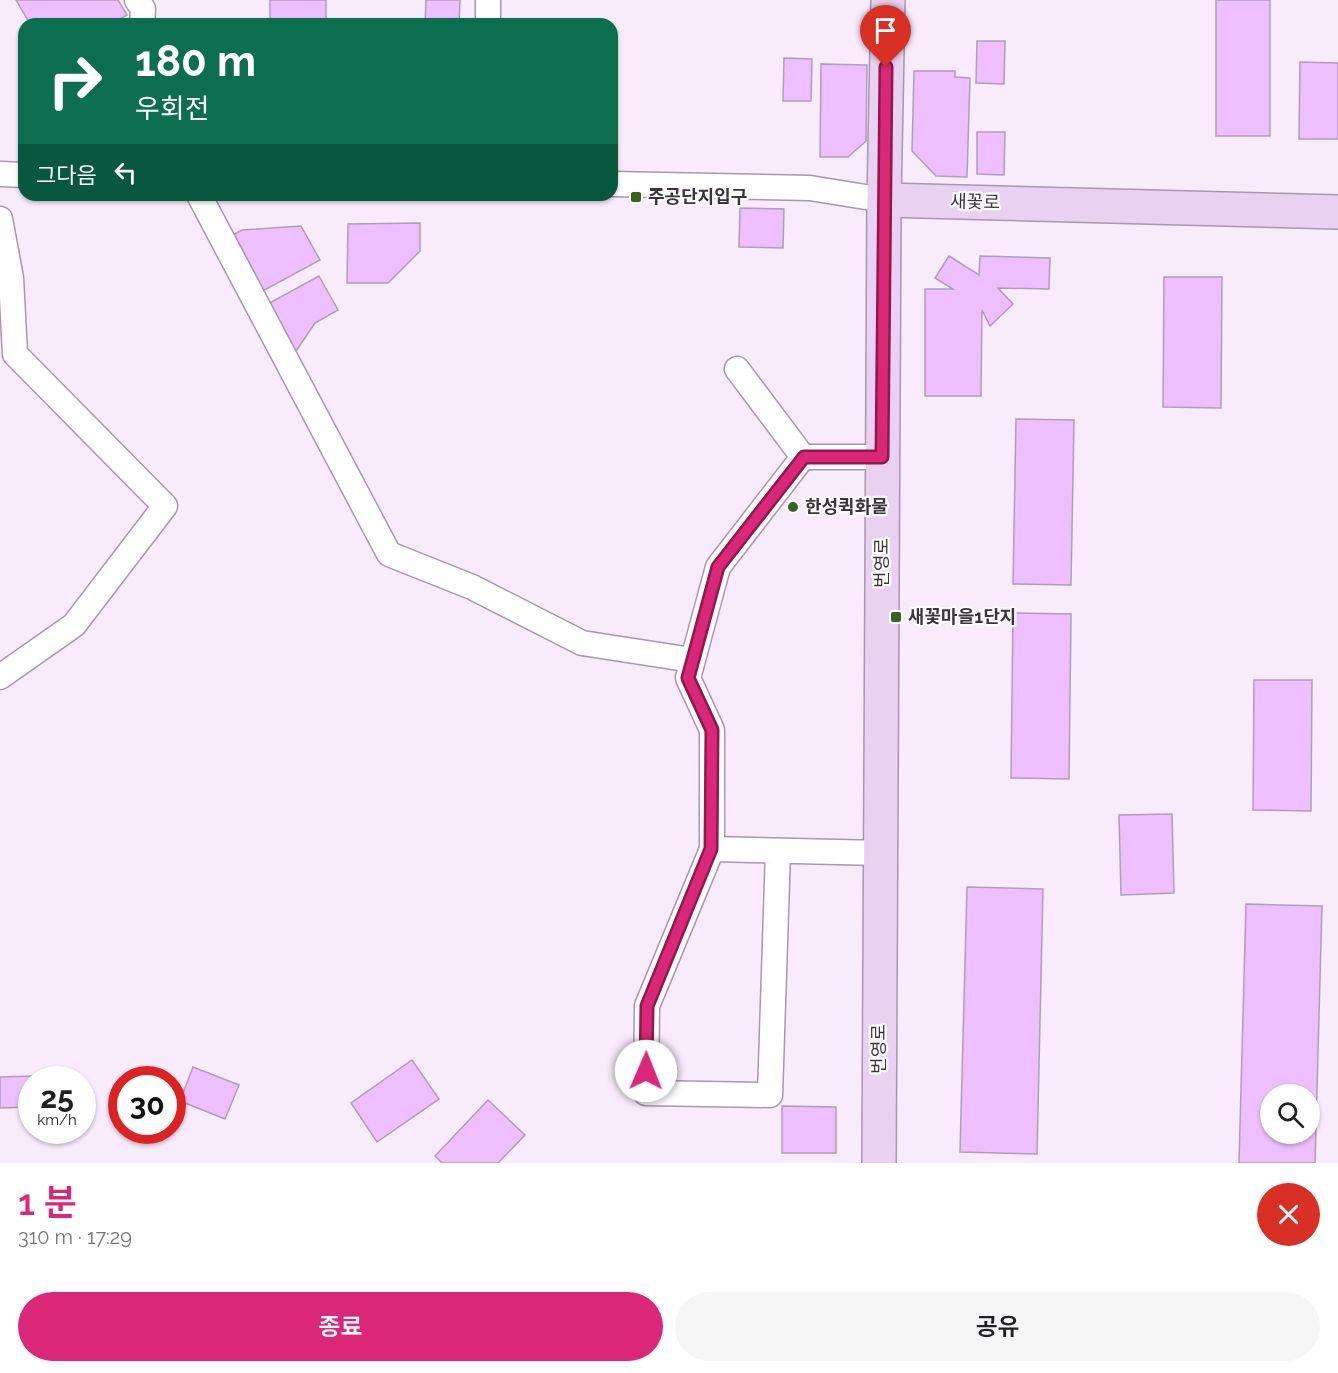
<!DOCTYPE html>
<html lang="ko">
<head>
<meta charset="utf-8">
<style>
  :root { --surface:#fff; --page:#f6f6f6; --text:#202124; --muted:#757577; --accent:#db2777 }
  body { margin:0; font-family:Raleway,"Noto Sans KR",sans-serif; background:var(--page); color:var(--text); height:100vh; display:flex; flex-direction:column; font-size:22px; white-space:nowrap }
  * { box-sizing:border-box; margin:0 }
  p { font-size:20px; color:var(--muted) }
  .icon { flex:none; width:33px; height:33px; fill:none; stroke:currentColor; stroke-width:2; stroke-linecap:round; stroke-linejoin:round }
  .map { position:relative; height:1163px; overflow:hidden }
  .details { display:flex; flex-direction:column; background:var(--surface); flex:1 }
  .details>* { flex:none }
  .hud { position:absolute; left:18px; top:18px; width:600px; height:183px; border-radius:18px; box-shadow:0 2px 4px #0004; background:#0b6e4f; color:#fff; overflow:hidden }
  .tools { position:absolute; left:1260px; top:1084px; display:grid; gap:12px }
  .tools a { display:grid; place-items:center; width:60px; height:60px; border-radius:50%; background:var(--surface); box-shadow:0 2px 4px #0004; font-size:30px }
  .speed { position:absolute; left:18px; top:1066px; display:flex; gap:12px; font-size:30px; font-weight:700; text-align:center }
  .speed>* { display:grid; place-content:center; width:78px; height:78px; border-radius:50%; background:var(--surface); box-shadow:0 2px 4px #0004; line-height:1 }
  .speed small { font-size:15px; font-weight:400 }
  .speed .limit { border:9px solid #d22; background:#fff; color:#111 }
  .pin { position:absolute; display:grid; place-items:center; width:51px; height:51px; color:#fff; margin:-62px -26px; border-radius:50% 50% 50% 0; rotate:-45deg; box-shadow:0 0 6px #0007 }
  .pin .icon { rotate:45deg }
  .me { position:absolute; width:66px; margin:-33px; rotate:1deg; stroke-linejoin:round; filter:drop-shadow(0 0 4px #0008) }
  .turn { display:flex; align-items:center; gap:21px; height:126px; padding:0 18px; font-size:27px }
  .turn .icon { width:78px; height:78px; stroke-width:2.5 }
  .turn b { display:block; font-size:42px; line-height:51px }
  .then { display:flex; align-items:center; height:57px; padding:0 18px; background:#0003; gap:12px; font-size:22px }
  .round { display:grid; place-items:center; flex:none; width:63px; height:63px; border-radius:32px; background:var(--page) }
  .overview { display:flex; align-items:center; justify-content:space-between; height:102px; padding:0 18px }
  h1 { font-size:36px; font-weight:600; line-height:45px; color:var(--accent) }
  .button { display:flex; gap:12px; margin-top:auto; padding:12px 18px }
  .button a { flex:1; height:69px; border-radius:36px; background:var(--accent); color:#fff; font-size:24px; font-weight:600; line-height:69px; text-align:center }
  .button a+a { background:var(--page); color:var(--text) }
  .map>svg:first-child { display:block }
  .building { fill:#eebffe; stroke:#b19db7; stroke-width:1.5; fill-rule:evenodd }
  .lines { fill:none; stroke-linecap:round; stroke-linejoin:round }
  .street-casing { stroke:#a996b0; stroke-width:27 }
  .secondary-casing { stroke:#a996b0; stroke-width:36 }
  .street { stroke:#fff; stroke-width:24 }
  .secondary { stroke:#e9d2f1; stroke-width:33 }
  .route-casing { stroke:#8e194d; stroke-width:15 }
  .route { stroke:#db2777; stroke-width:10 }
  .poi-dot { fill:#366322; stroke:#fefefe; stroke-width:2 }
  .labels { text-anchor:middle; stroke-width:4.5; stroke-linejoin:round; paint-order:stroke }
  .poi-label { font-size:18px; font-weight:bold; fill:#3c333e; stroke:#fefefe; text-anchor:start }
  .street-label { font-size:18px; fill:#3c333e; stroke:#fefefe }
</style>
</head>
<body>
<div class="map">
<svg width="1338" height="1163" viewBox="0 0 1338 1163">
  <rect width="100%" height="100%" fill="#f8ebfc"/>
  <!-- building -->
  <g class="building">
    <polygon points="16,0 118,0 127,15 112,24 30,24"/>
    <rect x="270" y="0" width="56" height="24"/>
    <polygon points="426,0 460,0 459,24 425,24"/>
    <rect x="1216" y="0" width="54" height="136"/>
    <polygon points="977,41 1005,41 1004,84 976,83"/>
    <polygon points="784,58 812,59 811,101 783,101"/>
    <polygon points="1300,62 1338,63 1338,139 1299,139"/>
    <polygon points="821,64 867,65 866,141 848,157 820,157"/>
    <polygon points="914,71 955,71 955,77 970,78 967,177 936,176 912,151"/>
    <polygon points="977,132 1005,132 1004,175 977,174"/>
    <polygon points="740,208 784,209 783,248 739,247"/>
    <polygon points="420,223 420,251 388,283 347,283 348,224"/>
    <polygon points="301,226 320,260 259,293 229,237 242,230"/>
    <polygon points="949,256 979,275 980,256 1050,258 1049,289 998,288 1013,304 990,326 982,310 981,396 925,396 925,289 953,289 935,278"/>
    <polygon points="319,276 338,310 315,323 294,354 266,305"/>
    <polygon points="1164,277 1222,277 1221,408 1163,407"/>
    <polygon points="1016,419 1074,420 1071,585 1013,584"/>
    <polygon points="1013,613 1071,614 1069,779 1011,778"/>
    <polygon points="1254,680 1312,680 1311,811 1253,810"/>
    <polygon points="1172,814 1174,893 1121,895 1119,815"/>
    <polygon points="967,887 1043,889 1037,1154 960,1152"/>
    <path d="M1246 904 1322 906 1315 1163H1239ZM1270 1095H1310V1134H1270Z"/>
    <polygon points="412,1060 439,1099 377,1142 351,1103"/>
    <polygon points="193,1067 239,1085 225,1119 180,1101"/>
    <polygon points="33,1076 33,1080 32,1080 32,1107 0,1108 0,1077"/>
    <polygon points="488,1100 525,1135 498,1163 442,1163 435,1156"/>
    <polygon points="782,1106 836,1107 836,1153 782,1153"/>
  </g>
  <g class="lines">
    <defs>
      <g id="street">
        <polyline points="137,0 143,9 142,24"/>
        <polyline points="488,24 488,0"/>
        <polyline points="0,174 24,175"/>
        <polyline points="612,184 810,188 884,200"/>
        <polyline points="199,195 389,554 472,587 582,643 692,660"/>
        <polyline points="0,219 11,278 15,354 165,506 74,625 0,677"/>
        <polyline points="803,457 882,457"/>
        <polyline points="712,849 712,730 688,678 718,567 803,457 737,369"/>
        <polyline points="778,851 770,1095 646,1093 647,1006 712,849 880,853"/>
      </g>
      <g id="secondary">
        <polyline points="884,200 1338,212"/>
        <polyline points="879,1163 884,200 888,0"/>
      </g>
    </defs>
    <!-- street casing -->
    <use href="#street" class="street-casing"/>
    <!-- secondary casing -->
    <use href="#secondary" class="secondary-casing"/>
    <!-- street -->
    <use href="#street" class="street"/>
    <!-- secondary -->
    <use href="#secondary" class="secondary"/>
  </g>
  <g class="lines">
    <defs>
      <polyline id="route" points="646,1071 647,1006 711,849 712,730 688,678 718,567 804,457 882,457 886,67"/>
    </defs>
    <!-- route casing -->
    <use href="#route" class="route-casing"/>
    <!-- route -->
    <use href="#route" class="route"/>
  </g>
  <!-- markers -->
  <g class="poi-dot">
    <rect x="630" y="191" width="12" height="12" rx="3"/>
    <circle cx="793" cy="507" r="6"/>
    <rect x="890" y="611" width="12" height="12" rx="3"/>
  </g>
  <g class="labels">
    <!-- poi labels -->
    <g class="poi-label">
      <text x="648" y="203">주공단지입구</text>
      <text x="805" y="513">한성퀵화물</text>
      <text x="908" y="623">새꽃마을1단지</text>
    </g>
    <!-- street labels -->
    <g class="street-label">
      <text transform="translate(975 202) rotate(1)" y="6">새꽃로</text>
      <text transform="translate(882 563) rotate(-90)" y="6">번영로</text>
      <text transform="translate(879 1049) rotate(-90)" y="6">번영로</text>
    </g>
  </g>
</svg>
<div class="tools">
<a><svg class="icon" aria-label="search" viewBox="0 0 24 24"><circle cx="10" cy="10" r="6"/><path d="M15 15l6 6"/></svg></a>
</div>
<div class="speed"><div>25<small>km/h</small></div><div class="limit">30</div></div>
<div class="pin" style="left:886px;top:67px;background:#d93025"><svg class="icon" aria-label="arrive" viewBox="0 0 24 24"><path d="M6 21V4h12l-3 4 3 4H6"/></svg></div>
<svg class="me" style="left:646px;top:1071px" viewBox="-20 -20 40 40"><circle r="19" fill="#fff"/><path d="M0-13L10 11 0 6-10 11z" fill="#db2777"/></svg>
<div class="hud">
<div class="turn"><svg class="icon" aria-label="right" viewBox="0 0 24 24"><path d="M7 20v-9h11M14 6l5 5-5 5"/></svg><div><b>180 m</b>우회전</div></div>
<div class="then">그다음<svg class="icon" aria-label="left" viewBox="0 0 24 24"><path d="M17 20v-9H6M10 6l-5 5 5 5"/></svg></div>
</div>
</div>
<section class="details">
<div class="overview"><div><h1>1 분</h1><p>310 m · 17:29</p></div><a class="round" style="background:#d93025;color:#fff"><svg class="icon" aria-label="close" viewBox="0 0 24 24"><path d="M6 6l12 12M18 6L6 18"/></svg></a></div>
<div class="button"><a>종료</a><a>공유</a></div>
</section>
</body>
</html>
